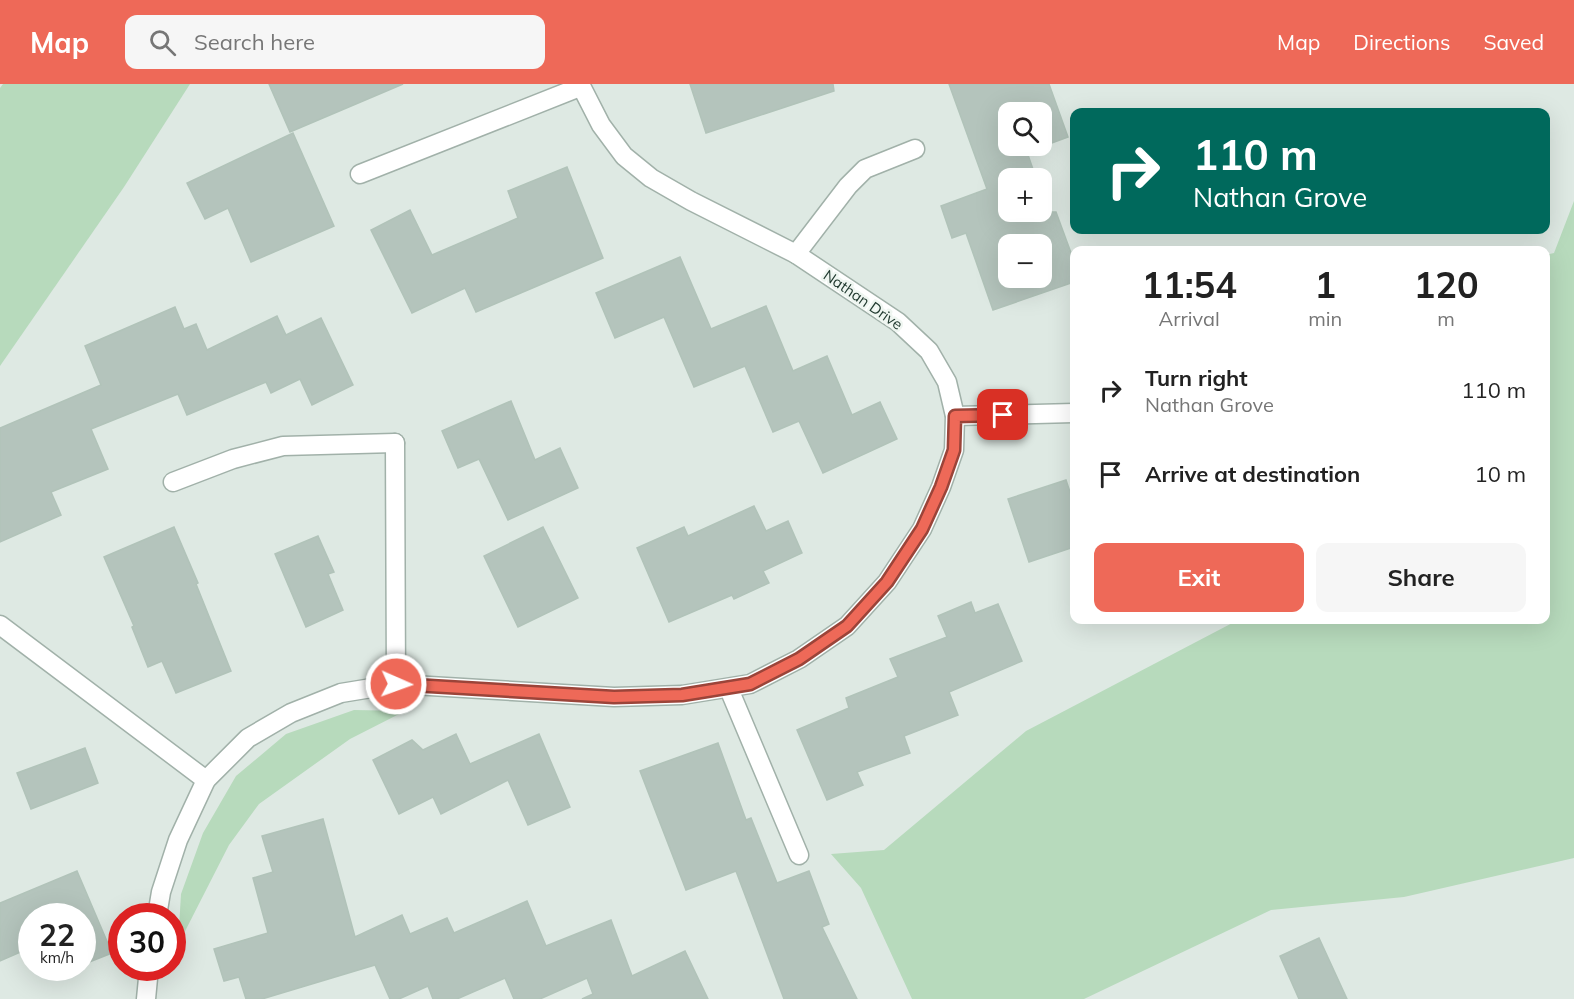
<!DOCTYPE html>
<html lang="en">
<head>
<meta charset="utf-8">
<style>
  :root { --surface:#fff; --page:#f6f6f6; --text:#222; --muted:#767676; --accent:#ee6958 }
  body { margin:0; font-family:Mulish,sans-serif; background:var(--page); color:var(--text); height:100vh; display:flex; flex-direction:column; font-size:22px; white-space:nowrap }
  * { box-sizing:border-box; margin:0 }
  p { font-size:20px; color:var(--muted) }
  .icon { flex:none; width:33px; height:33px; fill:none; stroke:currentColor; stroke-width:2; stroke-linecap:round; stroke-linejoin:round }
  .map { position:relative; flex:1; overflow:hidden }
  .details { position:absolute; left:1070px; top:162px; width:480px; height:378px; display:flex; flex-direction:column; background:var(--surface); border-radius:12px; box-shadow:0 6px 24px #0002 }
  .details>* { flex:none }
  .banner { position:absolute; left:1070px; top:24px; width:480px; height:126px; border-radius:12px; box-shadow:0 6px 24px #0002; background:#00695c; color:#fff; overflow:hidden }
  .tools { position:absolute; left:998px; top:18px; display:grid; gap:12px }
  .tools a { display:grid; place-items:center; width:54px; height:54px; border-radius:12px; background:var(--surface); box-shadow:0 6px 24px #0002; font-size:30px }
  .speed { position:absolute; left:18px; top:819px; display:flex; gap:12px; font-size:30px; font-weight:700; text-align:center }
  .speed>* { display:grid; place-content:center; width:78px; height:78px; border-radius:50%; background:var(--surface); box-shadow:0 6px 24px #0002; line-height:1 }
  .speed small { font-size:15px; font-weight:400 }
  .speed .limit { border:9px solid #d22; background:#fff; color:#111 }
  .pin { position:absolute; display:grid; place-items:center; width:51px; height:51px; color:#fff; margin:-26px; border-radius:12px; box-shadow:0 3px 9px #0006 }
  .me { position:absolute; width:66px; margin:-33px; rotate:92deg; stroke-linejoin:round; filter:drop-shadow(0 0 4px #0008) }
  .turn { display:flex; align-items:center; gap:21px; height:126px; padding:0 24px; font-size:27px }
  .turn .icon { width:78px; height:78px; stroke-width:2.5 }
  .turn b { display:block; font-size:42px; line-height:51px }
  .eta { display:flex; justify-content:space-evenly; align-items:center; height:102px; text-align:center }
  .eta b { font-size:36px; font-weight:700; line-height:42px }
  .action { display:flex; gap:12px; margin-top:auto; padding:12px 24px }
  .action a { flex:1; height:69px; border-radius:12px; background:var(--accent); color:#fff; font-size:24px; font-weight:700; line-height:69px; text-align:center }
  .action a+a { background:var(--page); color:var(--text) }
  ul { padding:0; list-style:none }
  li { display:flex; align-items:center; gap:18px; height:84px; padding:0 24px }
  li div { flex:1 }
  li b { display:block; font-size:22px }
  li em { font-style:normal }
  header { display:flex; align-items:center; gap:36px; box-sizing:border-box; height:84px; padding:0 30px; background:var(--accent); color:#fff }
  header strong { font-size:28px }
  nav { display:flex; gap:33px; margin-inline-start:auto; font-size:21px }
  .search { width:420px; height:54px; background:var(--page); display:flex; align-items:center; gap:15px; box-sizing:border-box; padding:0 21px; border-radius:12px; color:var(--muted); font-size:22px }
  .map>svg:first-child { display:block }
  .green { fill:#b7dabc }
  .building { fill:#b4c4bc; stroke:#b1c3b9; stroke-width:1.5; fill-rule:evenodd }
  .lines { fill:none; stroke-linecap:round; stroke-linejoin:round }
  .lane-casing { stroke:#a1b1a9; stroke-width:21 }
  .street-casing { stroke:#a1b1a9; stroke-width:21 }
  .lane { stroke:#fff; stroke-width:18 }
  .street { stroke:#fff; stroke-width:18 }
  .route-casing { stroke:#9b4439; stroke-width:15 }
  .route { stroke:#ee6958; stroke-width:10 }
  .labels { text-anchor:middle; stroke-width:5; stroke-linejoin:round; paint-order:stroke }
  .street-label { font-size:15px; fill:#20392f; stroke:#eff6f1 }
</style>
</head>
<body>
<header>
<strong>Map</strong>
<div class="search"><svg class="icon" aria-label="search" viewBox="0 0 24 24"><circle cx="10" cy="10" r="6"/><path d="M15 15l6 6"/></svg>Search here</div>
<nav><a>Map</a><a>Directions</a><a>Saved</a></nav>
</header>
<div class="map">
<svg width="1574" height="915" viewBox="0 0 1574 915">
  <rect width="100%" height="100%" fill="#dee9e3"/>
  <!-- green -->
  <g class="green">
    <polygon points="3,0 190,0 124,103 0,282 0,4"/>
    <polygon points="1574,117 1574,774 1404,813 1271,826 1084,915 912,915 861,804 831,770 884,766 1026,647 1238,536 1545,536 1545,171 1554,169"/>
    <polygon points="354,626 405,627 350,655 259,720 229,761 178,861 181,810 203,749 236,692 286,650"/>
  </g>
  <!-- building -->
  <g class="building">
    <polygon points="269,0 403,0 290,48"/>
    <polygon points="690,0 833,0 834,7 706,49"/>
    <path d="M949 0H1049L1068 53 1027 68 1036 94H1008V128H1041V108L1048 128H1056L1074 177V198L993 226 966 149 952 154 941 122 987 105ZM1008 28H1041V62H1008ZM1008 160H1041V194H1008Z"/>
    <polygon points="293,49 334,142 251,178 228,124 205,135 187,99"/>
    <polygon points="567,83 603,174 476,228 465,204 412,229 371,146 410,126 432,171 518,134 508,107"/>
    <polygon points="680,173 711,245 766,222 793,287 827,272 852,331 880,318 897,355 823,389 799,337 773,348 745,282 694,303 664,233 615,254 596,209"/>
    <polygon points="175,223 184,245 196,240 207,266 277,232 286,251 321,234 353,301 312,321 300,295 271,309 266,298 187,331 178,310 91,345 108,385 51,408 61,431 0,458 0,344 101,301 85,262"/>
    <polygon points="511,317 535,376 560,364 578,404 508,436 479,375 458,384 442,347"/>
    <polygon points="1066,396 1074,420 1074,463 1029,478 1008,415"/>
    <polygon points="754,422 766,447 788,437 802,469 763,487 769,499 734,515 732,511 669,538 637,464 684,443 688,452"/>
    <polygon points="174,443 198,499 196,500 231,587 176,609 162,577 148,583 132,543 134,542 104,473"/>
    <polygon points="543,443 578,514 518,543 484,472"/>
    <polygon points="318,452 334,488 328,490 343,526 306,543 275,470"/>
    <polygon points="971,518 975,529 998,520 1022,577 949,608 958,631 904,652 910,669 857,688 863,701 827,716 797,646 849,624 846,614 898,593 890,575 947,553 938,532"/>
    <polygon points="456,650 470,680 539,650 570,723 528,741 508,696 441,730 433,713 399,730 373,676 412,656 423,666"/>
    <polygon points="718,659 746,736 751,734 777,799 809,787 829,840 822,843 857,915 784,915 736,787 686,806 640,687"/>
    <polygon points="85,664 98,699 31,725 17,689"/>
    <polygon points="323,735 355,853 402,831 410,850 447,834 454,849 527,817 546,862 611,836 632,892 685,867 708,915 582,915 593,910 587,894 540,915 514,915 505,894 457,915 433,915 428,902 399,915 390,915 375,881 262,915 246,915 239,893 224,897 214,865 268,849 253,794 273,788 262,752"/>
    <polygon points="77,787 112,869 82,881 82,832 32,832 32,863 0,877 0,819"/>
    <polygon points="1319,854 1347,915 1299,915 1280,872"/>
  </g>
  <g class="lines">
    <defs>
      <g id="lane">
        <polyline points="173,398 233,375 283,362 395,359"/>
        <polyline points="729,605 799,771"/>
      </g>
      <g id="street">
        <polyline points="360,90 580,3"/>
        <polyline points="796,170 848,102 865,85 915,65"/>
        <polyline points="955,332 1074,329"/>
        <polyline points="395,359 396,600"/>
        <polyline points="0,541 206,696"/>
        <polyline points="157,832 161,808 178,756 206,696 248,654 291,629 341,609 396,600 614,613 682,611 750,600 799,575 847,542 887,498 922,445 941,403 954,366 955,332 947,298 929,267 898,238 796,170 691,117 651,94 624,72 601,41 580,0"/>
        <polyline points="146,915 149,884"/>
      </g>
    </defs>
    <!-- lane casing -->
    <use href="#lane" class="lane-casing"/>
    <!-- street casing -->
    <use href="#street" class="street-casing"/>
    <!-- lane -->
    <use href="#lane" class="lane"/>
    <!-- street -->
    <use href="#street" class="street"/>
  </g>
  <g class="lines">
    <defs>
      <polyline id="route" points="396,600 614,613 682,611 750,600 799,575 847,542 887,498 922,445 941,403 954,366 955,332 1003,331"/>
    </defs>
    <!-- route casing -->
    <use href="#route" class="route-casing"/>
    <!-- route -->
    <use href="#route" class="route"/>
  </g>
  <g class="labels">
    <!-- street labels -->
    <g class="street-label">
      <text transform="translate(863 216) rotate(35)" y="5">Nathan Drive</text>
    </g>
  </g>
</svg>
<div class="tools">
<a><svg class="icon" aria-label="search" viewBox="0 0 24 24"><circle cx="10" cy="10" r="6"/><path d="M15 15l6 6"/></svg></a>
<a>+</a>
<a>−</a>
</div>
<div class="speed"><div>22<small>km/h</small></div><div class="limit">30</div></div>
<div class="pin" style="left:1003px;top:331px;background:#d93025"><svg class="icon" aria-label="arrive" viewBox="0 0 24 24"><path d="M6 21V4h12l-3 4 3 4H6"/></svg></div>
<svg class="me" style="left:396px;top:600px" viewBox="-20 -20 40 40"><circle r="17" fill="#ee6958" stroke="#fff" stroke-width="3"/><path d="M0-11L8 9 0 5-8 9z" fill="#fff"/></svg>
<div class="banner">
<div class="turn"><svg class="icon" aria-label="right" viewBox="0 0 24 24"><path d="M7 20v-9h11M14 6l5 5-5 5"/></svg><div><b>110 m</b>Nathan Grove</div></div>
</div>
<section class="details">
<div class="eta">
<div><b>11:54</b><p>Arrival</p></div>
<div><b>1</b><p>min</p></div>
<div><b>120</b><p>m</p></div>
</div>
<ul>
<li><svg class="icon" aria-label="right" viewBox="0 0 24 24"><path d="M7 20v-9h11M14 6l5 5-5 5"/></svg><div><b>Turn right</b><p>Nathan Grove</p></div><em>110 m</em></li>
<li><svg class="icon" aria-label="arrive" viewBox="0 0 24 24"><path d="M6 21V4h12l-3 4 3 4H6"/></svg><div><b>Arrive at destination</b></div><em>10 m</em></li>
</ul>
<div class="action"><a>Exit</a><a>Share</a></div>
</section>
</div>
</body>
</html>
